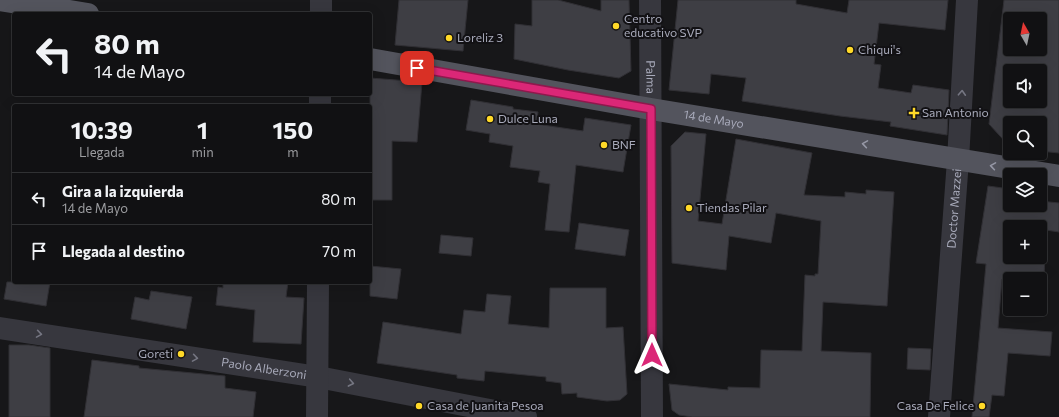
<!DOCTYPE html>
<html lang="es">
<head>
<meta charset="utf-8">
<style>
  :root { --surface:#111113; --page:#1a1a1c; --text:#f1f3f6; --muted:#9c9da0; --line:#303133 }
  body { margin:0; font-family:Commissioner,sans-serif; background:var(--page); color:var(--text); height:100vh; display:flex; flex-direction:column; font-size:15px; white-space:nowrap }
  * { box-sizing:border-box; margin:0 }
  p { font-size:13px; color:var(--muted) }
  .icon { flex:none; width:22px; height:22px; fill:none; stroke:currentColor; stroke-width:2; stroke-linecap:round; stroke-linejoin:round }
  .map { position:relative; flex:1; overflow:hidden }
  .panel { position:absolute; left:12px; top:104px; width:360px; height:180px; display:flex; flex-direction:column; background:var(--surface); border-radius:4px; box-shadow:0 4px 16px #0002,0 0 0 1px var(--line) }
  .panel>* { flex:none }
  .top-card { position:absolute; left:12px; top:12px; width:360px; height:84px; border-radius:4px; box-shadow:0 4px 16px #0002,0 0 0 1px var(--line); background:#111113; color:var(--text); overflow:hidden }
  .needle { width:26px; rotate:351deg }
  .tools { position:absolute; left:1003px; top:12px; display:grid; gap:8px }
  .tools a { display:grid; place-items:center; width:44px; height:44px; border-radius:4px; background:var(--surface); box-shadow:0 4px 16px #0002,0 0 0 1px var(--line); font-size:20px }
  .pin { position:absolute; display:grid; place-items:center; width:34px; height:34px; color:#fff; margin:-17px; border-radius:8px; box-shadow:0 2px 6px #0006 }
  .me { position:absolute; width:44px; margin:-22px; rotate:0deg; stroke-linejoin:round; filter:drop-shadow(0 0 3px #0008) }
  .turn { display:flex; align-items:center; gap:14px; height:84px; padding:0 16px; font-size:18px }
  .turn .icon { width:52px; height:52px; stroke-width:2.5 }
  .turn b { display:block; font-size:28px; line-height:34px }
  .eta { display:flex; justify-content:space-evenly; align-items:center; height:68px; text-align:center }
  .eta b { font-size:24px; font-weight:700; line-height:28px }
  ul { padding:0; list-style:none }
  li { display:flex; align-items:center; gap:12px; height:52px; padding:0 16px; border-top:1px solid var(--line) }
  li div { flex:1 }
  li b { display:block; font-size:15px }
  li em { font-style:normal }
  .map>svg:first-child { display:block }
  .building { fill:#3e3e44; stroke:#313035; fill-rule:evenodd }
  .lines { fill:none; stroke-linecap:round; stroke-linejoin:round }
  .minor { stroke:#37373e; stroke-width:22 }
  .major { stroke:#53545d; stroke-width:22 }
  .oneway { stroke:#757682 }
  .oneway2 { stroke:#9799a7 }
  .route-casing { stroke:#8e194d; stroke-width:10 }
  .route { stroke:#db2777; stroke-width:7 }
  .poi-dot { fill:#ffd928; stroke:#121114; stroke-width:1.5 }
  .labels { text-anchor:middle; stroke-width:4; stroke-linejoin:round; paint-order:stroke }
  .poi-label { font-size:12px; fill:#a8aaba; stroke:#121114; text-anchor:start }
  .street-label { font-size:12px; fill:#a8aaba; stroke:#121114 }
</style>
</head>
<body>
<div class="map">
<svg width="1059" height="417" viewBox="0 0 1059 417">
  <rect width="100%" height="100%" fill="#171719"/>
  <!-- building -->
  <g class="building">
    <polygon points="399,0 468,0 463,51 395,45"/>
    <polygon points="532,0 558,0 601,11 601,0 629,0 631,71 619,78 568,70 514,59 515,24 532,26"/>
    <polygon points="678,0 796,0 796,4 847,13 849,0 948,0 945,30 879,23 874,64 881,65 878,88 911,93 913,85 949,90 947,135 890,126 891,122 840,116 742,101 746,78 711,74 709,94 669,90"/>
    <path d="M1004 0H1059V153L1040 151V123H1010V147L989 124ZM1010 19H1040V49H1010ZM1010 71H1040V101H1010Z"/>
    <polygon points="370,78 422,82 417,142 392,141 392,200 370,200"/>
    <polygon points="471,100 513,107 513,109 538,112 536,124 583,131 585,118 631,125 623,172 576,165 569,232 545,230 550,184 538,182 540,171 510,167 513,146 489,142 490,134 466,130"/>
    <polygon points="685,132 706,134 698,221 722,224 736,139 812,153 804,195 845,197 845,192 866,194 866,190 894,192 887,306 823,302 821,351 871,353 870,417 692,417 679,415 672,410 669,384 728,390 728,387 760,388 761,350 802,351 805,275 815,276 815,274 818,274 821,221 776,213 771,243 729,236 726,270 672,263 671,146"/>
    <path d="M988 186 1010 189V205H1040V201L1059 203V232L1046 230 1044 279H1002L998 328 1052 332 1050 356 1008 353 1004 396 992 395 989 417H972L986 264 976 263ZM1010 227H1040V257H1010Z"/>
    <polygon points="579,223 629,230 625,256 575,249"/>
    <polygon points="441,235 473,238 471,256 439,253"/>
    <polygon points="370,266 401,269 397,299 370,296"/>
    <polygon points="7,282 50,282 46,306 4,299"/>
    <polygon points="223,282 288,282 286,297 304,298 301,344 253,342 255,310 216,305 218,287 223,288"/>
    <polygon points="550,288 606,288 606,328 623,327 627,394 620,400 607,401 577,397 577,393 562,394 561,383 546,381 546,377 485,371 484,381 457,378 457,375 377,363 383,322 461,334 464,310 485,312 487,294 511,296 508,324 549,328"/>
    <polygon points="151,291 192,297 186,329 131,319 135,297 149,300"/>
    <polygon points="9,345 29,345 50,348 50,417 9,417"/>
    <polygon points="908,348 931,349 930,370 907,369"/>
    <polygon points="92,360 139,366 139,368 225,376 225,388 256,392 253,417 84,417"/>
  </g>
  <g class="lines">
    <!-- minor -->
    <g class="minor">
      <path id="s1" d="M650 0 652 417"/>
      <polyline points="321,14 321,0"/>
      <polyline points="320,106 320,94"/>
      <path id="s2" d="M0 328 318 377 526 417"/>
      <polyline points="317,417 318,282"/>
      <path id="s3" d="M939 417 958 160 967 0"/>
    </g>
    <!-- major -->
    <g class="major">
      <polyline points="0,0 88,14"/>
      <path id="s4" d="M370 59 651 109 1059 176"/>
    </g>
  </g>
  <!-- one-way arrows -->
  <defs><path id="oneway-chevron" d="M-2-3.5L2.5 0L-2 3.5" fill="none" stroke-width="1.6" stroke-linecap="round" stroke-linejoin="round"/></defs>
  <g class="oneway">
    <use href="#oneway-chevron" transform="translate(962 93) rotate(-87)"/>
    <use href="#oneway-chevron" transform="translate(39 334) rotate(9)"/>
    <use href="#oneway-chevron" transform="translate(195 358) rotate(9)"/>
    <use href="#oneway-chevron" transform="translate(351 383) rotate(11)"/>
  </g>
  <g class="oneway2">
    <use href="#oneway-chevron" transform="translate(865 144) rotate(-171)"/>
    <use href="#oneway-chevron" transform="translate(993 166) rotate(-171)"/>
  </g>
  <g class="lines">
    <defs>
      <polyline id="route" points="417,68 651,109 652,355"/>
    </defs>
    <!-- route casing -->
    <use href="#route" class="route-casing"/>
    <!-- route -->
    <use href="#route" class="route"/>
  </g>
  <!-- markers -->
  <g class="poi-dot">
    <circle cx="616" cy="26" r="4"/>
    <circle cx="449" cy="38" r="4"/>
    <circle cx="850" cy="50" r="4"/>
    <path d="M912 107h4v4h4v4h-4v4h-4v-4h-4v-4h4z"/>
    <circle cx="490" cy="119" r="4"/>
    <circle cx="604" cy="145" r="4"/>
    <circle cx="689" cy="208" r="4"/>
    <circle cx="181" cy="354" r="4"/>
    <circle cx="419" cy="406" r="4"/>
    <circle cx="982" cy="406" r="4"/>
  </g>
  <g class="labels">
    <!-- poi labels -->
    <g class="poi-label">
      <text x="624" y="23">Centro<tspan x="624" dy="14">educativo SVP</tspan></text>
      <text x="457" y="42">Loreliz 3</text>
      <text x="858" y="54">Chiqui's</text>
      <text x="922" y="117">San Antonio</text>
      <text x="498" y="123">Dulce Luna</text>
      <text x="612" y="149">BNF</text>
      <text x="697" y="212">Tiendas Pilar</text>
      <text x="173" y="358" text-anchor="end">Goreti</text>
      <text x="427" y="410">Casa de Juanita Pesoa</text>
      <text x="974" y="410" text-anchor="end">Casa De Felice</text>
    </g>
    <!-- street labels -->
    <g class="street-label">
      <text dy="4" stroke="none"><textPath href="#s1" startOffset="77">Palma</textPath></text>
      <text dy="4" stroke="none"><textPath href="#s4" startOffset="349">14 de Mayo</textPath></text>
      <text dy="4" stroke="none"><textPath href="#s3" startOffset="209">Doctor Mazzei</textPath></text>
      <text dy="4" stroke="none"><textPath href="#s2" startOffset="267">Paolo Alberzoni</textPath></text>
    </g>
  </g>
</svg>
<div class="tools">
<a><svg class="needle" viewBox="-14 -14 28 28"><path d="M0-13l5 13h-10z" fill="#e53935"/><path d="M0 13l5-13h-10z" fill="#9c9da0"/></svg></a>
<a><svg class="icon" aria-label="sound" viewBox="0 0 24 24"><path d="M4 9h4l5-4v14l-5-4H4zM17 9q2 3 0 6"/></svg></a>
<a><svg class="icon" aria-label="search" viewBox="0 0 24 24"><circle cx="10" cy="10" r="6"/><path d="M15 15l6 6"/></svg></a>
<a><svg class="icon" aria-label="layers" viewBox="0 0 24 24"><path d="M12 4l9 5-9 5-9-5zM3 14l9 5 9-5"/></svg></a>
<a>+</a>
<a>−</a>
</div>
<div class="pin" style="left:417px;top:68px;background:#d93025"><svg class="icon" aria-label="arrive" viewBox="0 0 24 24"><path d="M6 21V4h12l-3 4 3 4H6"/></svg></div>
<svg class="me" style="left:652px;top:355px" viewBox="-20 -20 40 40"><path d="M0-17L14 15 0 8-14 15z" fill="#db2777" stroke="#fff" stroke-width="4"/></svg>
<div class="top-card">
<div class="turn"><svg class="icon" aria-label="left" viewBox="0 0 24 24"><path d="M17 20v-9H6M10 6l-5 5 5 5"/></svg><div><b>80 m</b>14 de Mayo</div></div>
</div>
<section class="panel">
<div class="eta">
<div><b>10:39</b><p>Llegada</p></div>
<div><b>1</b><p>min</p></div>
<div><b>150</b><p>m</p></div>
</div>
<ul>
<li><svg class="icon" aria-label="left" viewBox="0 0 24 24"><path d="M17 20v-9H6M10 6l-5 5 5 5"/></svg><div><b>Gira a la izquierda</b><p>14 de Mayo</p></div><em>80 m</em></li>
<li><svg class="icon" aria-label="arrive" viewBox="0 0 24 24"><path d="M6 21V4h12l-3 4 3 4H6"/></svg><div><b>Llegada al destino</b></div><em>70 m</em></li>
</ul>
</section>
</div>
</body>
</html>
